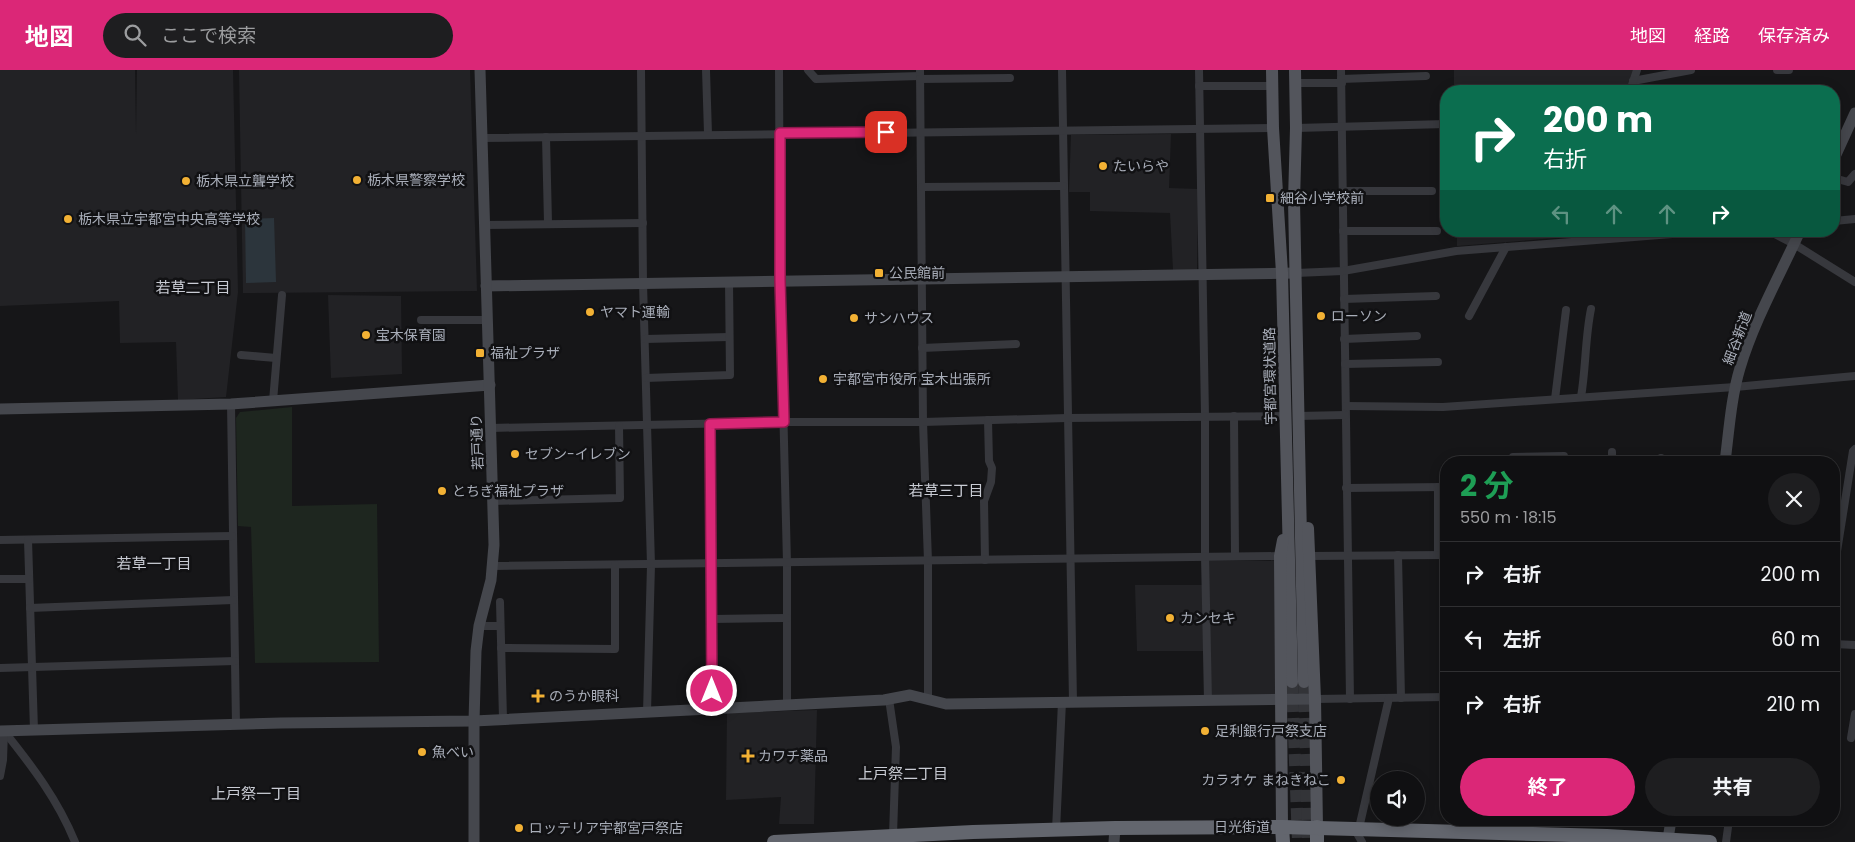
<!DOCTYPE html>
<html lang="ja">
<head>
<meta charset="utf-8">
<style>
  :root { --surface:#101012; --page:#1e1e20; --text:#f1f3f6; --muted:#9c9d9f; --line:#303032; --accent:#db2777 }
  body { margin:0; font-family:Poppins,"Noto Sans JP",sans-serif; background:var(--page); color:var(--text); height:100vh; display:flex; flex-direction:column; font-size:19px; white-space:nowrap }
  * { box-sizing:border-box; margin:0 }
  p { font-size:16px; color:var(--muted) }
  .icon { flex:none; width:28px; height:28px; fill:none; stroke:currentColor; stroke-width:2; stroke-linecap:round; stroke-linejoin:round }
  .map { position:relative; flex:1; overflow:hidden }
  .side { position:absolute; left:1440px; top:386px; width:400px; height:370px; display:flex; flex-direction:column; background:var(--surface); border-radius:20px; box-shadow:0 2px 12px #0003,0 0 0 1px var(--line) }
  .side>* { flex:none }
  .banner { position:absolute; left:1440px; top:15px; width:400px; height:152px; border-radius:20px; box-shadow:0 2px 12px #0003,0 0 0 1px var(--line); background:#0b6e4f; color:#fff; overflow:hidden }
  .fabs { position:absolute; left:1370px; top:701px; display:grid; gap:10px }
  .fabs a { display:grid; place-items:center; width:55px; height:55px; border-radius:50%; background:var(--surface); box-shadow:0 2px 12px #0003,0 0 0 1px var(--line); font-size:25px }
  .pin { position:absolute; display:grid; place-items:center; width:42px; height:42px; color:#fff; margin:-21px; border-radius:10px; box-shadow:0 2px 8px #0006 }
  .me { position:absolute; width:55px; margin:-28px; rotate:0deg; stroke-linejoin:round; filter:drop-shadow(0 0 4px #0008) }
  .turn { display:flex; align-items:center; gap:18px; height:105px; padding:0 20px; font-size:22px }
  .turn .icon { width:65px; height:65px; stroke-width:2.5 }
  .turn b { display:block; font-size:35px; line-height:42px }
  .lanes { display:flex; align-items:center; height:48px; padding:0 20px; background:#0003; justify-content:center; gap:25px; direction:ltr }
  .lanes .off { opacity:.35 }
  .round { display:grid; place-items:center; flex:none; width:52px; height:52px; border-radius:26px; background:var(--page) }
  .summary { display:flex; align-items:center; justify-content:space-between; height:85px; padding:0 20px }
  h1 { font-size:30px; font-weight:700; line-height:38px; color:#1e9e55 }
  .action { display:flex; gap:10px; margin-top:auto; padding:10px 20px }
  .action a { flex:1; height:58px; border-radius:30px; background:var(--accent); color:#fff; font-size:20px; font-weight:700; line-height:58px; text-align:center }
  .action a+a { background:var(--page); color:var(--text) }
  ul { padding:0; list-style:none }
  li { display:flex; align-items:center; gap:15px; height:65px; padding:0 20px; border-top:1px solid var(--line) }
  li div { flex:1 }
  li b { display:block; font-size:19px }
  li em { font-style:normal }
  header { display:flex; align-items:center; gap:30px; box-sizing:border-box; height:70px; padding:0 25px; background:var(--accent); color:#fff }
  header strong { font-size:24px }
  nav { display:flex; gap:28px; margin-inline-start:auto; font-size:18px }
  .search { width:350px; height:45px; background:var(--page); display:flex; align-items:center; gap:12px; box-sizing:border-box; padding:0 18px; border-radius:28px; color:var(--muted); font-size:19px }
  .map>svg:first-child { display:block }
  .built { fill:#222225 }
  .green { fill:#1e261f }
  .water { fill:#2c353c }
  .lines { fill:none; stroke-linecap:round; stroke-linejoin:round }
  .primary-tunnel { stroke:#333438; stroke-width:12; stroke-dasharray:12 6; stroke-linecap:butt }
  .street { stroke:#37383d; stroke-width:8 }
  .secondary { stroke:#45474d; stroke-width:11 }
  .primary { stroke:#53555c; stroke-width:12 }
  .highway { stroke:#63666e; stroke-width:14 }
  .route-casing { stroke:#8e194d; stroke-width:12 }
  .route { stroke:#db2777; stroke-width:9 }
  .poi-dot { fill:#f2b134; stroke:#111113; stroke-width:2 }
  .labels { text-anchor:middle; stroke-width:5; stroke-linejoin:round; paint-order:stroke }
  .poi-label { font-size:14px; fill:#a8adb8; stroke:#111113; text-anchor:start }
  .street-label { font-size:14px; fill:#a8adb8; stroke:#111113 }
  .neighbourhood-label { font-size:15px; fill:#c9ccd4; stroke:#111113 }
</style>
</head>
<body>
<header>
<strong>地図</strong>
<div class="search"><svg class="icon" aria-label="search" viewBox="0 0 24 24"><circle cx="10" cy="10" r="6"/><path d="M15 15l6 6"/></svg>ここで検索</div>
<nav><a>地図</a><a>経路</a><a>保存済み</a></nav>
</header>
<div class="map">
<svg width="1855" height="772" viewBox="0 0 1855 772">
  <rect width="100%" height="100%" fill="#161618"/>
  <!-- built -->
  <g class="built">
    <polygon points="0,0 135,0 136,64 137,0 233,0 238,222 226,327 178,330 176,272 120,273 119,231 0,236"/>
    <polygon points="239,0 470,0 477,221 243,223"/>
    <polygon points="1454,0 1634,0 1628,21 1454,21"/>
    <polygon points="1171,64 1169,118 1198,119 1197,200 1173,200 1170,143 1090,141 1090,122 1069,122 1071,65"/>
    <polygon points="1457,161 1583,161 1581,166 1457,176"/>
    <polygon points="328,225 401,226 402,304 331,308"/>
    <polygon points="1209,491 1275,491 1277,626 1210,626 1211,581 1137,581 1135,515 1208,515"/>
    <polygon points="817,640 814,754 779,754 781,727 726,730 727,643"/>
  </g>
  <!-- green -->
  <polygon class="green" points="292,337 292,436 377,434 379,592 255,593 251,457 238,456 236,348 240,342"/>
  <!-- water -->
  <polygon class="water" points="274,148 276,212 246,213 245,149"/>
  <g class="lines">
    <!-- primary-tunnel -->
    <g class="primary-tunnel">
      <polyline points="1292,612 1298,772"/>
      <polyline points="1304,612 1308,772"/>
    </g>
    <!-- street -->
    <g class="street">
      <polyline points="641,0 643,213 651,495 647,642"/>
      <polyline points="706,0 708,64"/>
      <polyline points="779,0 780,210 787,493 787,635"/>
      <polyline points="808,0 816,9 920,6"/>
      <polyline points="920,0 923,352 928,491 928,629"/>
      <polyline points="1062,0 1073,632"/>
      <polyline points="1199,0 1205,346 1205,486 1208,631"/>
      <polyline points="1341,0 1350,629"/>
      <polyline points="1777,0 1789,0"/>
      <polyline points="920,9 1010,8"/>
      <polyline points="1341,9 1426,6"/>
      <polyline points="1633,11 1691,0"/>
      <polyline points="1295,13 1342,13"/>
      <polyline points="1199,16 1272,16"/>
      <polyline points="1630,21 1637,0"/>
      <polyline points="1296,58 1446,54"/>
      <polyline points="546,67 548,153"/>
      <polyline points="481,68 1273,58"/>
      <polyline points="1834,108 1848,112 1855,104"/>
      <polyline points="922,117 1063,116"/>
      <polyline points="1343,121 1432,121"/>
      <polyline points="1834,151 1855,149"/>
      <polyline points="484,155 643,153"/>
      <polyline points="1343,161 1437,161"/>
      <polyline points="1769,161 1794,174 1855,212"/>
      <polyline points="1296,203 1343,201 1456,181 1710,161"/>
      <polyline points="1344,229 1436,226"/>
      <polyline points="1469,246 1506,177"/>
      <polyline points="421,250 488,250"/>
      <polyline points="645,269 729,267"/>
      <polyline points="1344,269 1417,266"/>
      <polyline points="922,278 1016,274"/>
      <polyline points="241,285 276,288"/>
      <polyline points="1345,294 1438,292"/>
      <polyline points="646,308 730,305 729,212"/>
      <path d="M1581 327C1586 298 1585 268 1591 239"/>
      <polyline points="1555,329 1566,240"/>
      <polyline points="273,331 282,225"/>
      <polyline points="231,334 236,655"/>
      <polyline points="1346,336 1443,337 1735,317 1855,306"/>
      <polyline points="1234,346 1235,486"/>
      <polyline points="1298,346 1345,345"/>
      <polyline points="710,354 712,639"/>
      <polyline points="491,358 785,352 923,352 1067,348 1286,346"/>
      <polyline points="1612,382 1612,392"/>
      <polyline points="1661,388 1661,392"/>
      <polyline points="1513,392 1513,387 1564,386 1564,392"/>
      <polyline points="1346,418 1446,417"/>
      <polyline points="493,431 620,428 619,356"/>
      <polyline points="0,470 232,466"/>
      <polyline points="28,470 34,660"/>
      <polyline points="1398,485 1401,628"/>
      <polyline points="1438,485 1438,417"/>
      <polyline points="1310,486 1446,485"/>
      <polyline points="985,490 984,431 991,412 992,398 989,391 988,350"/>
      <polyline points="493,496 1280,486"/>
      <polyline points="1834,500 1853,381 1855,379"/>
      <polyline points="0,509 29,509"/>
      <polyline points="500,532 503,649"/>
      <polyline points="30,538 233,530"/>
      <polyline points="712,549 787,548"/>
      <polyline points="479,556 500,556"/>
      <polyline points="1834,574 1855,575"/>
      <polyline points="501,578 615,579 615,495"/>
      <polyline points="0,598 235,591"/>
      <polyline points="889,629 896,677 893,765"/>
      <polyline points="1315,629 1446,627"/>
      <path d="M4 661C32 696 58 730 75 772"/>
      <polyline points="1851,668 1855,644"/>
      <polyline points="0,706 3,690 4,661"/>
      <polyline points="1354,758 1362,772"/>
      <polyline points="1359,758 1389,628"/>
      <polyline points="1056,760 1062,632"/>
      <polyline points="1726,772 1729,750"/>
    </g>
    <!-- secondary -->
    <g class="secondary">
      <polyline points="1834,89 1855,43"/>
      <polyline points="486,216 1296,203"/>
      <polyline points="0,339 231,334 490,315"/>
      <path d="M1725 392C1729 361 1731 328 1740 298 1754 251 1780 205 1800 161"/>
      <polyline points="0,661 281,653 474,651 884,630 910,625 946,634 1315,629"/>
      <polyline points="1668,769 1671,750"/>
      <polyline points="474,772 474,651 476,581 479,556 491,510 494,475 480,0"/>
      <polyline points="1114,772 1115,758"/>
    </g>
    <!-- primary -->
    <g class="primary">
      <polyline points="1272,0 1273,58 1282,203 1292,612"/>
      <polyline points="1295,0 1296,58 1294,131 1304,612"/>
      <polyline points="1308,458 1315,629 1317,757"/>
      <polyline points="1282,757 1280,486 1283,470"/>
    </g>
    <!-- highway -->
    <g class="highway">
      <polyline points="1282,757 1283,772"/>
      <polyline points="1317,757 1317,772"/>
      <polyline points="774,772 973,762 1115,758 1282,757 1607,766 1710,772"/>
    </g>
  </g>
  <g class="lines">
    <defs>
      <polyline id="route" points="712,621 710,354 784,352 780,210 780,63 886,62"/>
    </defs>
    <!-- route casing -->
    <use href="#route" class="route-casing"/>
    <!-- route -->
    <use href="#route" class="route"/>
  </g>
  <!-- markers -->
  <g class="poi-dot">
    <circle cx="1103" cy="96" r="5"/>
    <circle cx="357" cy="110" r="5"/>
    <circle cx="186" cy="111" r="5"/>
    <rect x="1265" y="123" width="10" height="10" rx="2.5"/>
    <circle cx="68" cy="149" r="5"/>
    <rect x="874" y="198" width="10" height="10" rx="2.5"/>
    <circle cx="590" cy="242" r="5"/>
    <circle cx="1321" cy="246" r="5"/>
    <circle cx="854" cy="248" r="5"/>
    <circle cx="366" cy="265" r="5"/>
    <rect x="475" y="278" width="10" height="10" rx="2.5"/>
    <circle cx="823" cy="309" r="5"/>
    <circle cx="515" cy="384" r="5"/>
    <circle cx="442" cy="421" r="5"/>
    <circle cx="1170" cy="548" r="5"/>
    <path d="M535.5 618.5h5v5h5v5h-5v5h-5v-5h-5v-5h5z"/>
    <circle cx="1205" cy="661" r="5"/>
    <circle cx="422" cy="682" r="5"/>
    <path d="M745.5 678.5h5v5h5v5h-5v5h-5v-5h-5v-5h5z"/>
    <circle cx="1341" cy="710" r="5"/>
    <circle cx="519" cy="758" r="5"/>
  </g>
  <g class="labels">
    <!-- poi labels -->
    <g class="poi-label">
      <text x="1113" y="101">たいらや</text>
      <text x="367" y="115">栃木県警察学校</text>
      <text x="196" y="116">栃木県立聾学校</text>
      <text x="1280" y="133">細谷小学校前</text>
      <text x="78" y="154">栃木県立宇都宮中央高等学校</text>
      <text x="889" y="208">公民館前</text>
      <text x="600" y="247">ヤマト運輸</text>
      <text x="1331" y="251">ローソン</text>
      <text x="864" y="253">サンハウス</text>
      <text x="376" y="270">宝木保育園</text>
      <text x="490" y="288">福祉プラザ</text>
      <text x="833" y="314">宇都宮市役所 宝木出張所</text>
      <text x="525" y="389">セブン-イレブン</text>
      <text x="452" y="426">とちぎ福祉プラザ</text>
      <text x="1180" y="553">カンセキ</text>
      <text x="549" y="631">のうか眼科</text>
      <text x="1215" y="666">足利銀行戸祭支店</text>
      <text x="432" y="687">魚べい</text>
      <text x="758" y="691">カワチ薬品</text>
      <text x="1331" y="715" text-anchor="end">カラオケ まねきねこ</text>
      <text x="529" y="763">ロッテリア宇都宮戸祭店</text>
    </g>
    <!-- street labels -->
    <g class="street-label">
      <text transform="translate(1737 268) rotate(-69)" y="5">細谷新道</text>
      <text transform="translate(1270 306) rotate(-91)" y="5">宇都宮環状道路</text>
      <text transform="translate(477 372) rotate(-92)" y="5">若戸通り</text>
      <text x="1242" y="762">日光街道</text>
    </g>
    <!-- neighbourhood labels -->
    <g class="neighbourhood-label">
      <text x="193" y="223">若草二丁目</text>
      <text x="946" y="426">若草三丁目</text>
      <text x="154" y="499">若草一丁目</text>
      <text x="903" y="709">上戸祭二丁目</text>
      <text x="256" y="729">上戸祭一丁目</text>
    </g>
  </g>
</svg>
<div class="fabs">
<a><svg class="icon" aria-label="sound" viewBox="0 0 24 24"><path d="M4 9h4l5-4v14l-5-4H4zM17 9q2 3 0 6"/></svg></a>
</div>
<div class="pin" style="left:886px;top:62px;background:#d93025"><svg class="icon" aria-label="arrive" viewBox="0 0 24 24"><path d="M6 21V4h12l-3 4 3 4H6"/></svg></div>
<svg class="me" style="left:712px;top:621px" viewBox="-20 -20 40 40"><circle r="17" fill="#db2777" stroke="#fff" stroke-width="3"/><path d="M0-11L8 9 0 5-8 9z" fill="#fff"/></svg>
<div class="banner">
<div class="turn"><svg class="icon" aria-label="right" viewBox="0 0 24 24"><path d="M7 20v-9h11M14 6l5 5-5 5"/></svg><div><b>200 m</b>右折</div></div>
<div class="lanes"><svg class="icon off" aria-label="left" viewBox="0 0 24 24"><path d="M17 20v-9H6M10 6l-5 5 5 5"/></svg><svg class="icon off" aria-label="ahead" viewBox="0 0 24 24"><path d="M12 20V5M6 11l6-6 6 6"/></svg><svg class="icon off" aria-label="ahead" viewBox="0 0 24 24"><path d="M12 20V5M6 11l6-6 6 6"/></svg><svg class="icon" aria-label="right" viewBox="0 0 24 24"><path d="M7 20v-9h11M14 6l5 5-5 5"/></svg></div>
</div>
<section class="side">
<div class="summary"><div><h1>2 分</h1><p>550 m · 18:15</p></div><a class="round"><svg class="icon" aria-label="close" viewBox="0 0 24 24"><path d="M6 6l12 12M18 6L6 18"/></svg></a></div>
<ul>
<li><svg class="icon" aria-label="right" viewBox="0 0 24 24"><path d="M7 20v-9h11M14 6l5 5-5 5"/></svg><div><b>右折</b></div><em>200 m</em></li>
<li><svg class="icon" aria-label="left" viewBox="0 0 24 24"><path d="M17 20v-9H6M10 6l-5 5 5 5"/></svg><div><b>左折</b></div><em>60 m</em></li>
<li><svg class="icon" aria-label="right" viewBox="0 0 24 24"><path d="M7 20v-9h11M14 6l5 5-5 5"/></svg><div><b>右折</b></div><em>210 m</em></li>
</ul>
<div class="action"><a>終了</a><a>共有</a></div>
</section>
</div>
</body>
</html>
